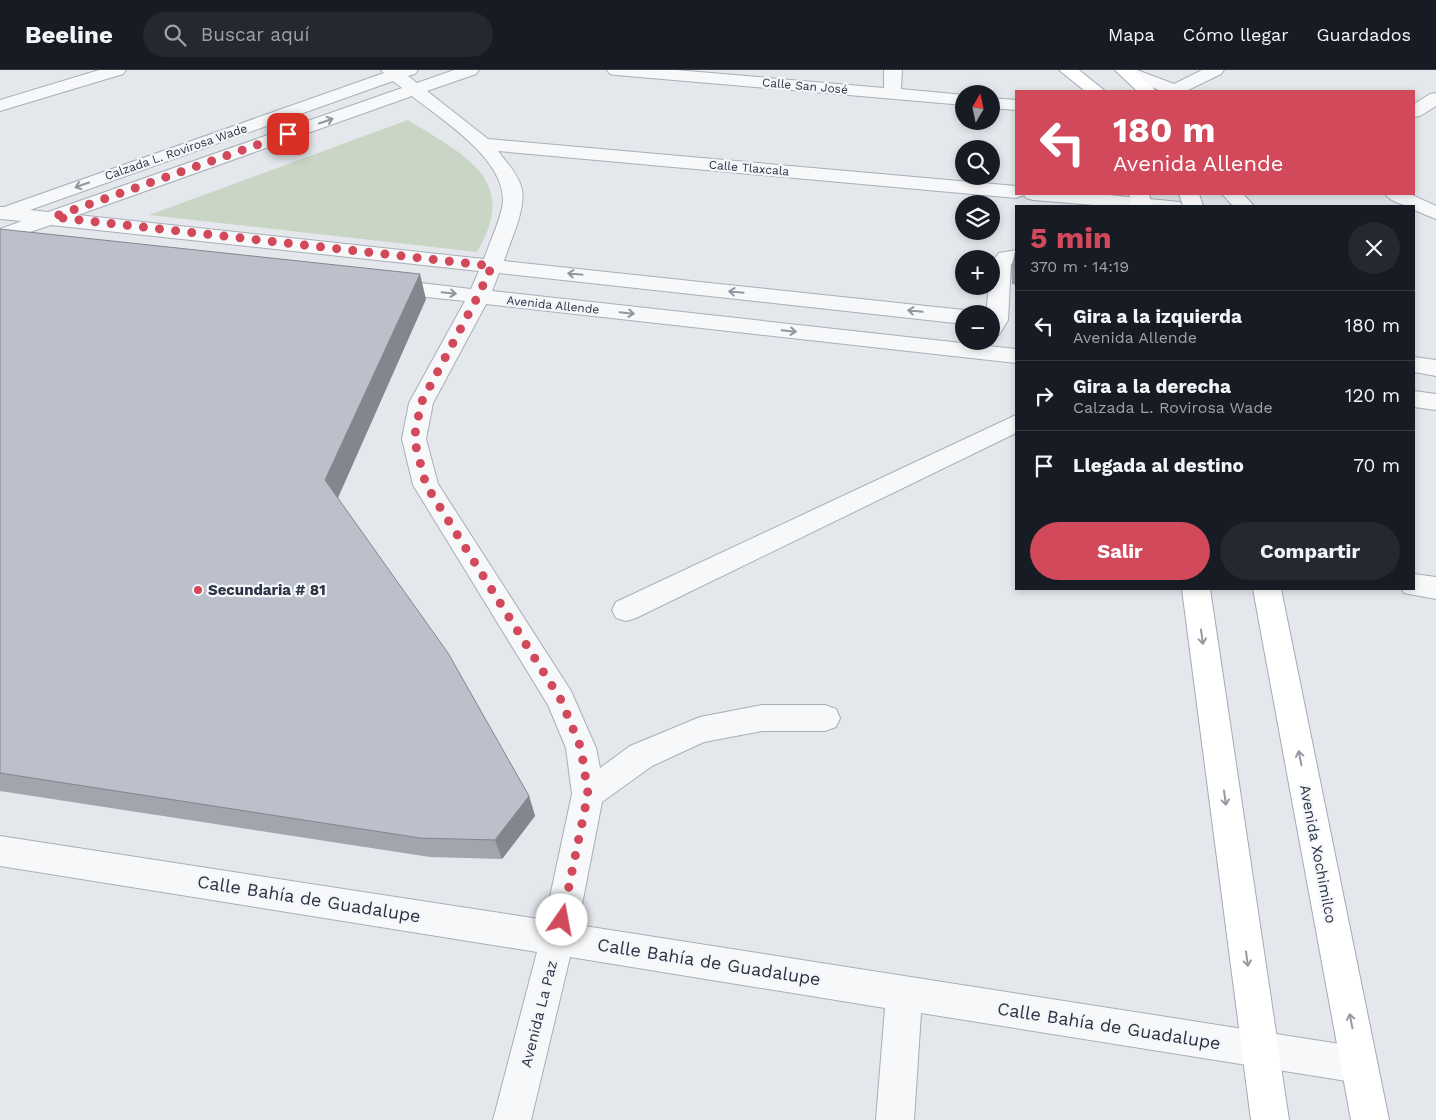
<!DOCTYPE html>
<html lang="es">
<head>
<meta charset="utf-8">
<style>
  :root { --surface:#171b24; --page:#242831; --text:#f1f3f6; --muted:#9ea1a6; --line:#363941; --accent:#d1495b }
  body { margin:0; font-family:"Work Sans",sans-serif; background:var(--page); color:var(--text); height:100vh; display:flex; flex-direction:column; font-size:19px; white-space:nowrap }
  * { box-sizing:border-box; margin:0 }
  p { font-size:16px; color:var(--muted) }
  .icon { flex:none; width:28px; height:28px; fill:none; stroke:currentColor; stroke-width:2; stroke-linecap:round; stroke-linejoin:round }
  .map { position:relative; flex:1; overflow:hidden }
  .details { position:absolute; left:1015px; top:135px; width:400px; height:385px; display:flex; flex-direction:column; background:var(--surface); border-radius:0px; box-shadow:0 2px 8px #0003 }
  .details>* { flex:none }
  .guide { position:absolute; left:1015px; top:20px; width:400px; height:105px; border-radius:0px; box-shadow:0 2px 8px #0003; background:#d1495b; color:#fff; overflow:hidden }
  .needle { width:32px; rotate:9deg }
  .fabs { position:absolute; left:955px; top:15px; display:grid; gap:10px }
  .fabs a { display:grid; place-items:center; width:45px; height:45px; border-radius:50%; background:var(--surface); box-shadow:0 2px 8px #0003; font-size:25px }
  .pin { position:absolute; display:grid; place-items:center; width:42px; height:42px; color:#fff; margin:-21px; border-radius:10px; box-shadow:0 2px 8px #0006 }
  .me { position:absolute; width:55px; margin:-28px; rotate:12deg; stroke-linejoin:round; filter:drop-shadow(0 0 4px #0008) }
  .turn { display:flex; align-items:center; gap:18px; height:105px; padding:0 15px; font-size:22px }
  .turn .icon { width:65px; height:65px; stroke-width:2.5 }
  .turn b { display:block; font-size:35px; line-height:42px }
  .round { display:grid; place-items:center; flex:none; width:52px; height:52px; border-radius:26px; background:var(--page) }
  .headline { display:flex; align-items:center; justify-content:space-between; height:85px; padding:0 15px }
  h1 { font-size:30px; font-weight:700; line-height:38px; color:var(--accent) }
  .action { display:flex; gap:10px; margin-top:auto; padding:10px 15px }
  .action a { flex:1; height:58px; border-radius:30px; background:var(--accent); color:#fff; font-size:20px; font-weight:700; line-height:58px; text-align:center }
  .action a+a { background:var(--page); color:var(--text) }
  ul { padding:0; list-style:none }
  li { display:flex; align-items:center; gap:15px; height:70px; padding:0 15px; border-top:1px solid var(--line) }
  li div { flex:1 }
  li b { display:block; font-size:19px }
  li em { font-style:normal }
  header { display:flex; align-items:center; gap:30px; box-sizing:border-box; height:70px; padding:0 25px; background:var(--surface); border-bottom:1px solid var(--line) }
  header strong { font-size:24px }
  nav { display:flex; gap:28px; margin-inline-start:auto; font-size:18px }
  .search { width:350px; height:45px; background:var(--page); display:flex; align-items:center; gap:12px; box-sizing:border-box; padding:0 18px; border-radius:28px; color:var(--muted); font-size:19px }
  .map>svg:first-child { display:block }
  .green { fill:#c9d6c5 }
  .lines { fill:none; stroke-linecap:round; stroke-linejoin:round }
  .minor-casing { stroke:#a9aeb7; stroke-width:2 }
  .major-casing { stroke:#a3abb8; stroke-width:2 }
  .minor { fill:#f7f8fa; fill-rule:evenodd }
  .major { fill:#fff; fill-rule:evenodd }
  .wall { fill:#a1a5ae }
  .shaded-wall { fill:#83868d }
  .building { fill:#bbc0ca; stroke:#83868d }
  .oneway { stroke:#9196a0 }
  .oneway2 { stroke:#959aa2 }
  .route { stroke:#d1495b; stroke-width:9; stroke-dasharray:0 16.2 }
  .poi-dot { fill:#d1495b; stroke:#f4f6f9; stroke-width:2 }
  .labels { text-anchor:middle; stroke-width:4.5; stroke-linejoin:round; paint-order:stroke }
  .far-street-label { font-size:12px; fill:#2b3445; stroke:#f4f6f9 }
  .poi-label { font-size:15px; font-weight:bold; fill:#2b3445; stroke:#f4f6f9; text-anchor:start }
  .street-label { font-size:15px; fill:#2b3445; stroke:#f4f6f9 }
  .near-street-label { font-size:18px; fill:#2b3445; stroke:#f4f6f9 }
</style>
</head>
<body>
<header>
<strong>Beeline</strong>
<div class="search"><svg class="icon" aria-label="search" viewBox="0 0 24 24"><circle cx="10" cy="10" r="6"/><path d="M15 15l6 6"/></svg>Buscar aquí</div>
<nav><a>Mapa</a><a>Cómo llegar</a><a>Guardados</a></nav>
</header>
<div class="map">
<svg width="1436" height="1050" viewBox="0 0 1436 1050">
  <rect width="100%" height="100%" fill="#e4e7ec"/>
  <!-- green -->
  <path class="green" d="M408 50C463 85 521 108 477 182L149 145Z"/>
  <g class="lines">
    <defs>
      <g id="minor">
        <polygon points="99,0 126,0 123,4 0,41 0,30"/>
        <path d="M381 0H418L415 4 408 6 417 13 454 0H479L476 4 427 21 488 69 1016 116V124H1099L1180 132 1183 136H1107L1033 130 1026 128 1024 125 1016 128 498 81C506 92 517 103 521 116 528 136 510 171 504 191L964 240 973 244H964V254L499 203 492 221 1016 279V293L486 234 433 333 426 369 438 414 571 621 596 678 600 698 630 676 700 647 762 635H825L836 639 840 648 836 657 825 661H762L704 672 652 696 602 732 578 855 1359 977 1372 982 1377 995 1372 1008 1359 1013 921 943 914 1050H876L885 938 570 887 531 1050H493L537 882 0 796V766L545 850 572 724 566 678 548 635 413 415 402 369 409 333 465 231 387 223 379 221 376 216 379 211 387 209 471 219 479 201 51 155 0 172V159L22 151 0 149V137H4L384 3ZM393 11 402 18 48 142 30 140ZM412 26C442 50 512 93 502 138 498 155 490 172 484 189L78 145Z"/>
        <polygon points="607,0 676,0 884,18 884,0 902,0 901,19 964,25 964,35 616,5 610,4"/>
        <polygon points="1120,0 1137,0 1174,14 1202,0 1224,0 1221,4 1186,21 1162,21 1121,6 1118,2"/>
        <polygon points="1436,23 1436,36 1420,46 1414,47 1414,34 1430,24"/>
        <polygon points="991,28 1016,30 1016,40 991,38"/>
        <polygon points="1222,124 1243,124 1254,136 1233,136"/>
        <path d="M1385 124H1410L1436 136V149L1414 140V136C1404 136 1391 132 1385 124Z"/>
        <polygon points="1016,180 1016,192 1011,194 1008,250 999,265 991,267 991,244 986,244 989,216 991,216 991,193 999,183"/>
        <polygon points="1414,287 1436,290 1436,306 1414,302"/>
        <polygon points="1414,321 1436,324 1436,340 1414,337"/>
        <polygon points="1016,345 1016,363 636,548 626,551 616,548 612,540 616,532"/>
        <polygon points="1414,504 1436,507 1436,529 1404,523 1402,519 1414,519"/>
      </g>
      <g id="major">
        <polygon points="1059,0 1079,0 1105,21 1085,21"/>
        <polygon points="1115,0 1134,0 1156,21 1137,21"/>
        <polygon points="1129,124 1149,124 1152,136 1132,136"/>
        <polygon points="1179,124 1199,124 1203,136 1183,136"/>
        <polygon points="1182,519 1210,519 1289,1050 1251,1050"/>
        <polygon points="1253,519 1281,519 1389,1050 1351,1050"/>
      </g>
    </defs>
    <!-- minor casing -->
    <use href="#minor" class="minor-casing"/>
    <!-- major casing -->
    <use href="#major" class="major-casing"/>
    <!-- minor -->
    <use href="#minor" class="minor"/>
    <!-- major -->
    <use href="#major" class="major"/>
  </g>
  <!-- wall -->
  <g class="wall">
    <polygon points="0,159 426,229 338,428 529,726 535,746 502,789 430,787 0,721"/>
    <polygon points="1015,183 1016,184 1016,215 1012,214 1011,197"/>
  </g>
  <!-- shaded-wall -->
  <g class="shaded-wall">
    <polygon points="420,204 426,229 335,434 325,410"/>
    <polygon points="529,726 535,746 502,789 495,770"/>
  </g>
  <!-- building -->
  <g class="building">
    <polygon points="0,159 420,204 325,410 448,583 529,726 495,770 420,768 0,703"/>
    <polygon points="1015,183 1016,184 1016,201 1015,201"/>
  </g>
  <!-- one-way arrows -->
  <defs><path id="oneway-shaft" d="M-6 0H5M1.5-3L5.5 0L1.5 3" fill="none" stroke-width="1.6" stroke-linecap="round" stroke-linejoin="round" transform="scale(1.25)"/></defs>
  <g class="oneway">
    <use href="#oneway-shaft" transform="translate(326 51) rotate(-19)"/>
    <use href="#oneway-shaft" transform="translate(82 115) rotate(161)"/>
    <use href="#oneway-shaft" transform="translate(575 204) rotate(-174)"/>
    <use href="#oneway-shaft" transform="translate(736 222) rotate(-174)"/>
    <use href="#oneway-shaft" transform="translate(449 223) rotate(6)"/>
    <use href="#oneway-shaft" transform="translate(915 241) rotate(-174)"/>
    <use href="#oneway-shaft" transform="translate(627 243) rotate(6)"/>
    <use href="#oneway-shaft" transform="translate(789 261) rotate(6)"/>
  </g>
  <g class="oneway2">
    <use href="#oneway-shaft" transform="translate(1202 567) rotate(82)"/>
    <use href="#oneway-shaft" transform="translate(1300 688) rotate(-101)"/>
    <use href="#oneway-shaft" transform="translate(1225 728) rotate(82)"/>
    <use href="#oneway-shaft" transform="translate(1247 889) rotate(82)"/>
    <use href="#oneway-shaft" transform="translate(1351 951) rotate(-101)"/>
  </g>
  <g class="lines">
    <!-- route -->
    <polyline class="route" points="288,64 53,147 492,196 478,226 421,333 414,369 426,415 561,630 581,678 588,724 562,850"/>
  </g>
  <!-- markers -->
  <circle class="poi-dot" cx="198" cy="520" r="5"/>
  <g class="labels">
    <!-- far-street labels -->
    <g class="far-street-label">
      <text transform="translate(805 16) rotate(5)" y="4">Calle San José</text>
      <text transform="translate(176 82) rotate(-19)" y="4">Calzada L. Rovirosa Wade</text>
      <text transform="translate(749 98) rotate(5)" y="4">Calle Tlaxcala</text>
      <text transform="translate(553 235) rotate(6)" y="4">Avenida Allende</text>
    </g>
    <!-- poi labels -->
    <g class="poi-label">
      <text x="208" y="525">Secundaria # 81</text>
    </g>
    <!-- street labels -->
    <g class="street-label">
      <text transform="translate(1318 784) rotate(79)" y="5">Avenida Xochimilco</text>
      <text transform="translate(539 944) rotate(-76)" y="5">Avenida La Paz</text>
    </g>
    <!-- near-street labels -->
    <g class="near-street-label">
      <text transform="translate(309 829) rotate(9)" y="6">Calle Bahía de Guadalupe</text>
      <text transform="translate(709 892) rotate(9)" y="6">Calle Bahía de Guadalupe</text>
      <text transform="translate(1109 956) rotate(9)" y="6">Calle Bahía de Guadalupe</text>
    </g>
  </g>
</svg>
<div class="fabs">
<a><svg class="needle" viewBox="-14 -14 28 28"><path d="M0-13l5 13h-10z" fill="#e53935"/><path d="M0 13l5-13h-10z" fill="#9ea1a6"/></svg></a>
<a><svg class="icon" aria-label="search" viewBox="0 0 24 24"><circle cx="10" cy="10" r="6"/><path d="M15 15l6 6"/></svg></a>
<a><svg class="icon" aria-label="layers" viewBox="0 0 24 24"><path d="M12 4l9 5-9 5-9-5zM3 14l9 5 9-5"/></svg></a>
<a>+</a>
<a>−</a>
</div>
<div class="pin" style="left:288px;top:64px;background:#d93025"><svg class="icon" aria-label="arrive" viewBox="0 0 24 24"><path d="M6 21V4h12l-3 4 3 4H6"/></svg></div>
<svg class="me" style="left:562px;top:850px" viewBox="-20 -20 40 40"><circle r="19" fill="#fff"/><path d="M0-13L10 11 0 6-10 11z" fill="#d1495b"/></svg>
<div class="guide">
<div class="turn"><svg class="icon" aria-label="left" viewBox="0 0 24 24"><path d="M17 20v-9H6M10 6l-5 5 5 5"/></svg><div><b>180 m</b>Avenida Allende</div></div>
</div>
<section class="details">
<div class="headline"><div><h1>5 min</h1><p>370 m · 14:19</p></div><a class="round"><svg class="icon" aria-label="close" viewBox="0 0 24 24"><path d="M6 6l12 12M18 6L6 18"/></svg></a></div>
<ul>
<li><svg class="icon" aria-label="left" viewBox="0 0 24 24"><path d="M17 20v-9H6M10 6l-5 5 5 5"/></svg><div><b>Gira a la izquierda</b><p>Avenida Allende</p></div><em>180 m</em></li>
<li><svg class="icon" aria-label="right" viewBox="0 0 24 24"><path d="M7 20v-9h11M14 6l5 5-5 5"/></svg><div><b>Gira a la derecha</b><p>Calzada L. Rovirosa Wade</p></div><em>120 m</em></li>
<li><svg class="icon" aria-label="arrive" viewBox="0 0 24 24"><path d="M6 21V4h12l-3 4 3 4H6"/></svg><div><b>Llegada al destino</b></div><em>70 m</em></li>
</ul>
<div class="action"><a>Salir</a><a>Compartir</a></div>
</section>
</div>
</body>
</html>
